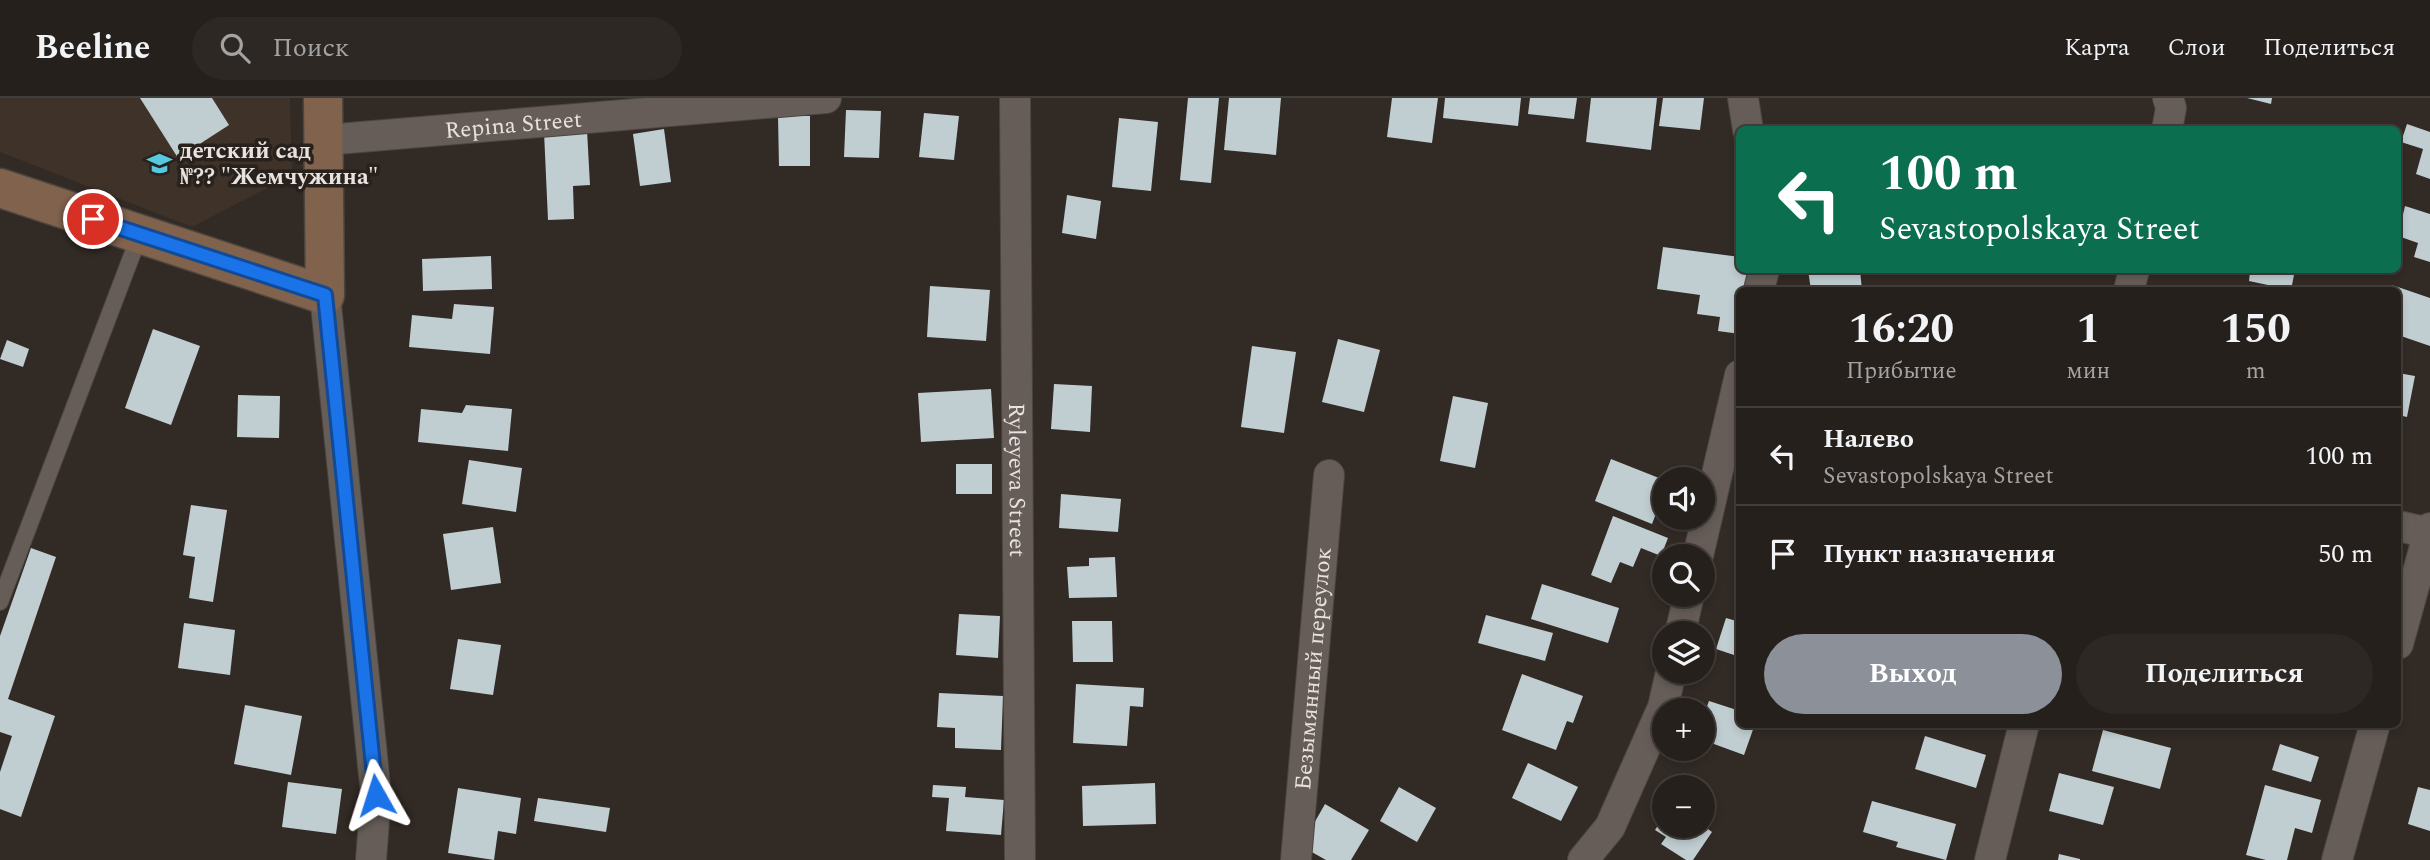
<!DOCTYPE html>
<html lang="ru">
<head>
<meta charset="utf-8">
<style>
  :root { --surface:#26201c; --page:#2e2825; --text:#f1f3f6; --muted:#a4a3a3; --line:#423e3b; --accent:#8c9099 }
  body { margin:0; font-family:Spectral,serif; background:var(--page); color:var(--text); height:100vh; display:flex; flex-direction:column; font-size:26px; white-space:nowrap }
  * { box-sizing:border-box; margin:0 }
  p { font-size:23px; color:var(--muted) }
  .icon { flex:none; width:38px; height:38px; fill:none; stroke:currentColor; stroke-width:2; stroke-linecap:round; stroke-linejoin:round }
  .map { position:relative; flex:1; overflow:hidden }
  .sheet { position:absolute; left:1736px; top:189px; width:665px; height:441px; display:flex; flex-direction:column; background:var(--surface); border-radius:10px; box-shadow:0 4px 10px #0003,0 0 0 2px var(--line) }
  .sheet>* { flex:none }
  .banner { position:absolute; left:1736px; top:28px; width:665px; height:147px; border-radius:10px; box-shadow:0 4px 10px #0003,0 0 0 2px var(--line); background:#0b6e4f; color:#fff; overflow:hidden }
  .controls { position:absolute; left:1652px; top:369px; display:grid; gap:14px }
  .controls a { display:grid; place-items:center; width:63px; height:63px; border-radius:50%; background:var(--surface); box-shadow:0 4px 10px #0003,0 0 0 2px var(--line); font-size:35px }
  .pin { position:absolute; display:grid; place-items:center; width:60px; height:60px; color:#fff; margin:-30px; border:4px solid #fff; border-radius:50%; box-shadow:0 2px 7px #0007 }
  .me { position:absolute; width:77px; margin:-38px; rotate:354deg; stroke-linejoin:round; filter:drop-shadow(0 0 5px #0008) }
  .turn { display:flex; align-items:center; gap:24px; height:147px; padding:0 28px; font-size:32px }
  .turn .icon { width:91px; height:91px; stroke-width:2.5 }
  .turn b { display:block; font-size:49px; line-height:60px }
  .eta { display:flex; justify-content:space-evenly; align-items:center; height:119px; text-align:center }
  .eta b { font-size:42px; font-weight:700; line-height:49px }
  .cta { display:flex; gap:14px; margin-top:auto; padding:14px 28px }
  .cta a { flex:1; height:80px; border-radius:42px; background:var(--accent); color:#fff; font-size:28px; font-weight:700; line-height:80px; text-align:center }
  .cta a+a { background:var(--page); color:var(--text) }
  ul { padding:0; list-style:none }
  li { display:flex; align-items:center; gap:21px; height:98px; padding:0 28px; border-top:2px solid var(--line) }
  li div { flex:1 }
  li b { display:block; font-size:26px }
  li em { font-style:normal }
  header { display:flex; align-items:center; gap:42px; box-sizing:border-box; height:98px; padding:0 35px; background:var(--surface); border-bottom:2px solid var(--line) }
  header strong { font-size:33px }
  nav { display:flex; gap:38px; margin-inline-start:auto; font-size:24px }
  .search { width:490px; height:63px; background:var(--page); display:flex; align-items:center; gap:18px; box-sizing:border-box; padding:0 24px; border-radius:38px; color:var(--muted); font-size:26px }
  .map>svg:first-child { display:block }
  .built { fill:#3f3229 }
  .building { fill:#c1ced1 }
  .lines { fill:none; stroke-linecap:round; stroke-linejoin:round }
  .lane-casing { stroke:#4b4540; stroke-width:18 }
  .street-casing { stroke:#4b4540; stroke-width:32 }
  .secondary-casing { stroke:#4b4540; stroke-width:41 }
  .lane { stroke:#665d58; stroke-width:16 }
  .street { stroke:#665d58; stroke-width:30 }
  .secondary { stroke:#80624d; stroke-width:38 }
  .route-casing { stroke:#114b97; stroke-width:18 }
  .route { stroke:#1a73e8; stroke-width:12 }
  .labels { text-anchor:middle; stroke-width:7; stroke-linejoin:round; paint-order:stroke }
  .street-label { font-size:23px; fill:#e7e2df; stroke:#28211c }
  .poi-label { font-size:23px; font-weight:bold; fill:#e7e2df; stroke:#28211c; text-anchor:start }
</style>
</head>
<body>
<header>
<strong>Beeline</strong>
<div class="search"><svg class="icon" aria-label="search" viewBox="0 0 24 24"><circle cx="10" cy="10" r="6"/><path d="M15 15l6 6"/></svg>Поиск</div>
<nav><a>Карта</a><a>Слои</a><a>Поделиться</a></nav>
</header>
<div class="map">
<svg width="2430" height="762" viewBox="0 0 2430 762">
  <rect width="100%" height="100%" fill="#322a25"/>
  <!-- built -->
  <polygon class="built" points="0,0 290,0 292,77 192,129 0,54"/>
  <!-- building -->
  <g class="building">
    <polygon points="140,0 212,0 229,27 178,60"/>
    <polygon points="1188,0 1219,0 1211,85 1180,82"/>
    <polygon points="1229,0 1281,0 1276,57 1224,52"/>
    <polygon points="1392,0 1438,0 1432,45 1387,39"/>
    <polygon points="1445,0 1521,0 1518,28 1443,20"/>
    <polygon points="1530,0 1577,0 1574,21 1528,16"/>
    <polygon points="1591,0 1657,0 1651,52 1586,44"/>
    <polygon points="1663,0 1704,0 1700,32 1659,28"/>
    <polygon points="2247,0 2272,0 2271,6"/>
    <polygon points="846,12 881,13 879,60 844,59"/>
    <polygon points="924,15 959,18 954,62 919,59"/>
    <polygon points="778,18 810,18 810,68 779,68"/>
    <polygon points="1119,20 1158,24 1151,93 1112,89"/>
    <polygon points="2407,26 2430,34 2430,81 2416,76 2423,51 2401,44"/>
    <polygon points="664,31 671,84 640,88 633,36"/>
    <polygon points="587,32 590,87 573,88 574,121 548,122 544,34"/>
    <polygon points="1067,97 1101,103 1096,141 1062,135"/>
    <polygon points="2405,108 2430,116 2430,164 2414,159 2418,145 2398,138"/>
    <polygon points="1663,149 1740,159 1740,172 1754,172 1751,192 1740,192 1740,236 1718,233 1720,219 1697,216 1700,197 1657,191"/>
    <polygon points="491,158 492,191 423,193 422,161"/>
    <polygon points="1808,172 1860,172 1862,192 1811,192"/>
    <polygon points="2295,172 2291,192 2249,183 2250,174 2243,173"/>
    <polygon points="2392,187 2430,200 2430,248 2398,237 2398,192 2390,192"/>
    <polygon points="930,188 990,192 986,243 927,239"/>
    <polygon points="454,206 494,209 490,256 409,249 412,217 452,221"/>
    <polygon points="153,231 200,248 171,327 125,310"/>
    <polygon points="1338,241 1380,252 1364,314 1322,304"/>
    <polygon points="7,242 29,251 23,269 0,261"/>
    <polygon points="1252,248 1296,254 1284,335 1241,329"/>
    <polygon points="2398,275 2415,278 2407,319 2398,317"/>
    <polygon points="1054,286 1092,288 1090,334 1051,331"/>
    <polygon points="991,291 994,340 921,344 918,295"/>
    <polygon points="238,297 280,298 279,340 237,339"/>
    <polygon points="1453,298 1488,305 1475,370 1440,363"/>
    <polygon points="466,307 512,311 508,353 418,344 421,311 462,315"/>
    <polygon points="1611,361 1664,382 1664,395 1652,426 1595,403"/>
    <polygon points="469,362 522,370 516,414 462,406"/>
    <rect x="956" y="366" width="36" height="30"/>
    <polygon points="1061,396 1121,401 1118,434 1059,430"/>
    <polygon points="191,407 227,412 213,504 189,500 195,459 183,457"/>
    <polygon points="1613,418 1668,440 1661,458 1641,450 1633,469 1620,464 1611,485 1591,477"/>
    <polygon points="493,429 501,485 451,492 443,436"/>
    <polygon points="31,450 56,459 8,601 55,618 21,719 0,711 0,674 12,638 0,634 0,538"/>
    <polygon points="1115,459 1117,499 1069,500 1067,469 1089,468 1089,460"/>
    <polygon points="1542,486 1619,510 1608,545 1531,521"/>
    <polygon points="959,516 1000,518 998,560 956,557"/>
    <polygon points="1486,517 1553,535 1545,563 1478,545"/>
    <polygon points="1726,520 1740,524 1740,559 1716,551"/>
    <polygon points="1072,523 1112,523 1113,564 1073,564"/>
    <polygon points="184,525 235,532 230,577 178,570"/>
    <polygon points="458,541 501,547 493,597 450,591"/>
    <polygon points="1522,576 1583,598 1573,625 1567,623 1556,652 1502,632"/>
    <polygon points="1076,586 1144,590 1143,609 1130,608 1127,648 1073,645"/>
    <polygon points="939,595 1003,598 1001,652 955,650 955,630 937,629"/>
    <polygon points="1709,603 1740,613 1740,626 1755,626 1744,657 1703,642 1703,619"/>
    <polygon points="245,607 302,618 291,677 234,666"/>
    <polygon points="2103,632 2171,650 2160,691 2092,673"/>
    <polygon points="1925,638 1986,657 1976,690 1915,671"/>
    <polygon points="2280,646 2319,659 2311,684 2272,672"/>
    <polygon points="1528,665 1578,689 1561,723 1512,700"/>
    <polygon points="2059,675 2114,689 2103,727 2049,713"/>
    <polygon points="288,684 342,691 336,736 282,729"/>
    <polygon points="1155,685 1156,726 1083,728 1082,688"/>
    <polygon points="933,687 966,689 965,699 1004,702 1001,737 946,733 949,700 932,699"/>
    <polygon points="2265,687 2321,702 2312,735 2295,730 2287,762 2266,762 2246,757"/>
    <polygon points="1399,689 1436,710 1417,744 1380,723"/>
    <polygon points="2418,689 2430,692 2430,733 2408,726"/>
    <polygon points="458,690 521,700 516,736 498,733 494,762 448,755"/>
    <polygon points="538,700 610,710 606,734 534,723"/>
    <polygon points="1872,703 1956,726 1946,762 1896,749 1898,744 1863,734"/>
    <polygon points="1325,706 1369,732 1351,762 1326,762 1301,748"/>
    <polygon points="1664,718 1664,728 1704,728 1712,734 1693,762 1686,762 1661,746 1666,739 1655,732"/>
    <polygon points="2059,756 2080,761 2080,762 2058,762"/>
  </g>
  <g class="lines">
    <defs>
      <polyline id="lane" points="0,504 140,136"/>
      <g id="street">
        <path id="s1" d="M1015 0 1020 762"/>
        <polyline points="1743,0 1748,32"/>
        <polyline points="2167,32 2171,10 2168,0"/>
        <path id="s2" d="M325 42 826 0"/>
        <polyline points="1759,192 1764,172"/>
        <polyline points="2129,192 2134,172"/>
        <polyline points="325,197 376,697 371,762"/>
        <polyline points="2398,428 2430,435"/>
        <polyline points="1698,458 1740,277"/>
        <polyline points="1680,536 1689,497"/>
        <polyline points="2398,546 2430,430"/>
        <path id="s3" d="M1296 762 1329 377"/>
        <polyline points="1583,762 1610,729 1663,609 1671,574"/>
        <polyline points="1990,762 2024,626"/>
        <polyline points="2337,762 2375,626"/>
      </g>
      <polyline id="secondary" points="0,90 325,197 323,0"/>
    </defs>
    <!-- lane casing -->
    <use href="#lane" class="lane-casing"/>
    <!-- street casing -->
    <use href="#street" class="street-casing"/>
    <!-- secondary casing -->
    <use href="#secondary" class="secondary-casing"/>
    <!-- lane -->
    <use href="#lane" class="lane"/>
    <!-- street -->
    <use href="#street" class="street"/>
    <!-- secondary -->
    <use href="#secondary" class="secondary"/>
  </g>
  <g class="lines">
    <defs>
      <polyline id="route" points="93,121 325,197 376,697"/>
    </defs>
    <!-- route casing -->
    <use href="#route" class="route-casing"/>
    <!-- route -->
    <use href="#route" class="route"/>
  </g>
  <!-- icons -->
  <defs>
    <symbol id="school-bare" viewBox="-9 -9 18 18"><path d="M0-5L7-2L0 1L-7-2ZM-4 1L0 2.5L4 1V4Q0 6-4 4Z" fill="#56c9e1" stroke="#28211c" stroke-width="2.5" paint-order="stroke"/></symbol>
  </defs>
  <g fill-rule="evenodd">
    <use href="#school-bare" x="142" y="48" width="35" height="35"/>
  </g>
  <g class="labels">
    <!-- street labels -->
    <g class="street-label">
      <text dy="8" stroke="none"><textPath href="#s2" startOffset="189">Repina Street</textPath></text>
      <text dy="8" stroke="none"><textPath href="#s1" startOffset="382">Ryleyeva Street</textPath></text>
      <text dy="8" stroke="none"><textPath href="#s3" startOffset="192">Безымянный переулок</textPath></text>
    </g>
    <!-- poi labels -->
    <g class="poi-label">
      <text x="180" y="60">детский сад<tspan x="180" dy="26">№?? "Жемчужина"</tspan></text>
    </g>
  </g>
</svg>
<div class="controls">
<a><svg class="icon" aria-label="sound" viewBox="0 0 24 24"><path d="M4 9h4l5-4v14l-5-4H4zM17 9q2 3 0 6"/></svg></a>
<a><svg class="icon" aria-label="search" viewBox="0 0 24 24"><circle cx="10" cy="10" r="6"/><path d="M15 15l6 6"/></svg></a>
<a><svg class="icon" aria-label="layers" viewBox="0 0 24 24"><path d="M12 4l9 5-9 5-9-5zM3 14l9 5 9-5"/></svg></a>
<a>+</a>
<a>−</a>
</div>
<div class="pin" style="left:93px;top:121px;background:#d93025"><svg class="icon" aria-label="arrive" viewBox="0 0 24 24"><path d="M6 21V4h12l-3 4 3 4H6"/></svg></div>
<svg class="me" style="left:376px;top:697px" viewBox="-20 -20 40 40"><path d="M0-17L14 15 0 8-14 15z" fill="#1a73e8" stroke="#fff" stroke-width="4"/></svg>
<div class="banner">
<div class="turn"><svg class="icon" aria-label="left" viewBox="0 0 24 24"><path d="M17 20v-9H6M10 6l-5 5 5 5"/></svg><div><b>100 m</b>Sevastopolskaya Street</div></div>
</div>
<section class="sheet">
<div class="eta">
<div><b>16:20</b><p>Прибытие</p></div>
<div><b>1</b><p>мин</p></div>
<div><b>150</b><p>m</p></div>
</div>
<ul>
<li><svg class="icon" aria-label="left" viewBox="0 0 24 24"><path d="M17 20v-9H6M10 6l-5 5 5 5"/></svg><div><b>Налево</b><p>Sevastopolskaya Street</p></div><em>100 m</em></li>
<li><svg class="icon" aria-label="arrive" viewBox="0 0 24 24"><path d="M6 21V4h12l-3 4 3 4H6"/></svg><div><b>Пункт назначения</b></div><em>50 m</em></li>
</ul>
<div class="cta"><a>Выход</a><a>Поделиться</a></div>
</section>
</div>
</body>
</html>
